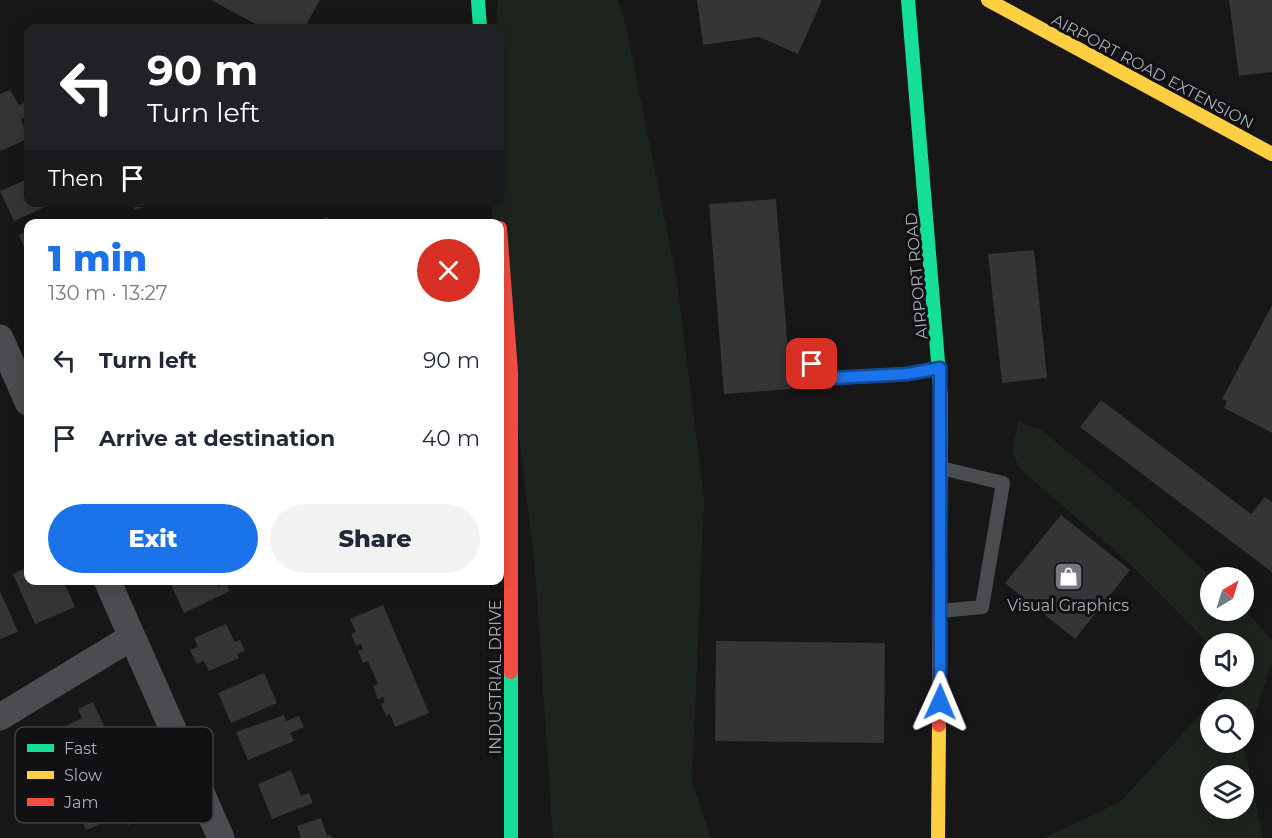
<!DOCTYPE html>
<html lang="en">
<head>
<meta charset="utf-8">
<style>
  :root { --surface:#fff; --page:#f2f2f3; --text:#1f2937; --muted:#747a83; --accent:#1a73e8 }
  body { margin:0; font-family:Montserrat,sans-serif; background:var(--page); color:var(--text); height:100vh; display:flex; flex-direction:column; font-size:22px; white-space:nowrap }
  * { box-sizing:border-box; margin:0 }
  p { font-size:20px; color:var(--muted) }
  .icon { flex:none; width:33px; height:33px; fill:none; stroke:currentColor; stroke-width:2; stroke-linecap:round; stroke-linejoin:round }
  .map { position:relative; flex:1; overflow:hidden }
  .panel { position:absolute; left:24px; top:219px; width:480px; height:366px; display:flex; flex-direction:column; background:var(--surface); border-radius:12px; box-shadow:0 3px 15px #0003 }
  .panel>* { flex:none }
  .guide { position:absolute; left:24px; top:24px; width:480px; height:183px; border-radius:12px; box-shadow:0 3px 15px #0003; background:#202124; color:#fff; overflow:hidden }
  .needle { width:39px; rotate:38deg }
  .fabs { position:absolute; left:1200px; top:567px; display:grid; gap:12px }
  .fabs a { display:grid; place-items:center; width:54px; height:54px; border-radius:50%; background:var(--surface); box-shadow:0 3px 15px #0003; font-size:30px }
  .pin { position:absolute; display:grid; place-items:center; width:51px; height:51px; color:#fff; margin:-26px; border-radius:12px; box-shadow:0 3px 9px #0006 }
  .me { position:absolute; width:66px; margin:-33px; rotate:1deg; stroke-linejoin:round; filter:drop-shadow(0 0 4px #0008) }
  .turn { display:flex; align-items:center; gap:21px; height:126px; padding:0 24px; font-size:27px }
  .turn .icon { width:78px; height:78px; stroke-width:2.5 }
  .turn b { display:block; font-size:42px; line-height:51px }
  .then { display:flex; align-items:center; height:57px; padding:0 24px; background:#0003; gap:12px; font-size:22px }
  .round { display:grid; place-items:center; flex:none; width:63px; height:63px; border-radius:32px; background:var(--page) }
  .headline { display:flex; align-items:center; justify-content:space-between; height:102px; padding:0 24px }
  h1 { font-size:36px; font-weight:800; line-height:45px; color:var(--accent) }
  .button { display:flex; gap:12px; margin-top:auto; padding:12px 24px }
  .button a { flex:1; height:69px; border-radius:36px; background:var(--accent); color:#fff; font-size:24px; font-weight:800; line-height:69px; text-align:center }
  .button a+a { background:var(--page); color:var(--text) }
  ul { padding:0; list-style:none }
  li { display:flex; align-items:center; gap:18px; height:78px; padding:0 24px }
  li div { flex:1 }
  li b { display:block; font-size:22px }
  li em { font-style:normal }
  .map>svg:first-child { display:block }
  .green { fill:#1d241e; fill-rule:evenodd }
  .building { fill:#353536 }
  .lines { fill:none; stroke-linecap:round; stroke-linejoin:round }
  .lane { stroke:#4b4c50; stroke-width:14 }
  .street { stroke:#4b4c50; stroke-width:27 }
  .fast { stroke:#16e098; stroke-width:14 }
  .slow { stroke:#ffcf43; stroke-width:14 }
  .jam { stroke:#f24e42; stroke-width:14 }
  .route-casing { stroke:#114b97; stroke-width:15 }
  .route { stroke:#1a73e8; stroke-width:10 }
  .labels { text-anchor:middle; stroke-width:6; stroke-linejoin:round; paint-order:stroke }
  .street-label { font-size:16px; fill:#a8adb8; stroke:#111113 }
  .poi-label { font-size:16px; fill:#a8adb8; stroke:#111113 }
  .key { fill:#111113; stroke:#3e4045; stroke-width:1.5 }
  .key-label { font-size:16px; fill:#a8adb8 }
</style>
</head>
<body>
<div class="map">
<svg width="1272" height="838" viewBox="0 0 1272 838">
  <rect width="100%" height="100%" fill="#171717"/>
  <!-- green -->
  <g class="green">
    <polygon points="498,0 618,0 626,26 677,282 704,499 692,781 711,838 553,838 535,568 491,203 500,202 500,28 496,28"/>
    <path d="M1018 422 1040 429 1138 509 1211 577 1210 610 1244 609 1272 640V662L1244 746 1263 838H1044L1120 802 1235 677 1244 676V644L1210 645 1129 563 1020 469 1012 452ZM1210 710H1244V742H1210ZM1210 776H1244V808H1210Z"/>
  </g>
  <!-- building -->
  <g class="building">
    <polygon points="211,0 320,0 304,28 263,28"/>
    <polygon points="697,0 822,0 798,54 759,37 703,45"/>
    <polygon points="1229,0 1272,0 1272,72 1239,76"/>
    <polygon points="10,90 19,105 25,102 28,110 28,116 21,119 28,139 0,151 0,94"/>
    <polygon points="28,179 28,202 56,202 14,221 0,191"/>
    <polygon points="776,199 791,389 724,394 709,204"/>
    <polygon points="132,202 144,202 145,207 134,210"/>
    <polygon points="327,217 330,224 312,224"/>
    <polygon points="28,231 28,256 19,235"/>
    <polygon points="1034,250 1047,378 1002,383 988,254"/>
    <polygon points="1272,305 1272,433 1224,408 1227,401 1222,399"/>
    <polygon points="1101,400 1251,514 1265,497 1272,502 1272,572 1080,427"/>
    <polygon points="1061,515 1130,570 1075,639 1005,583"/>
    <polygon points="28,567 28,580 55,580 57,585 64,582 75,607 35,624 13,574"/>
    <polygon points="169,580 215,580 218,587 226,583 230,591 184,613"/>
    <polygon points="0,591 18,632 0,639"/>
    <polygon points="383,605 429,713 395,727 390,714 386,716 381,704 385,702 383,697 378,699 373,686 378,684 368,661 363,663 358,651 363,649 361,644 356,646 351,634 356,632 350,619"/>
    <polygon points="226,624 235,642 240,640 245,651 237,654 239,658 209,671 204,661 197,664 190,650 198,647 194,638"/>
    <polygon points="716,641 885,643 884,743 715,741"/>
    <polygon points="264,673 277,703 231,723 218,693"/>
    <polygon points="93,702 112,743 86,755 85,751 68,759 55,731 82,718 78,709"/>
    <polygon points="284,715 286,721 299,716 304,727 290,733 294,741 248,760 236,732"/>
    <polygon points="291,770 301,796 309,793 313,803 272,819 258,784"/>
    <polygon points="127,774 145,818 128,825 123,815 86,830 79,814 107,802 100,786"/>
    <polygon points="321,818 327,836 331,835 332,838 301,838 297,826"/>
  </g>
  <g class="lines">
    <!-- lane -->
    <g class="lane">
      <polyline points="812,364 833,378 907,374 940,368"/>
      <polyline points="941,611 982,607 1003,483 941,468"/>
    </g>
    <!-- street -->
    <g class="street">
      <polyline points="0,338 28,402"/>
      <polyline points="107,580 221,838"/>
      <polyline points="0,717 132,637"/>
    </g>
    <!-- fast -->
    <g class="fast">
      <polyline points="478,0 480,28"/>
      <polyline points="908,0 941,398"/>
      <polyline points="511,672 511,838"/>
    </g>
    <!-- slow -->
    <g class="slow">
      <polyline points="988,0 1272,154"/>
      <polyline points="938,838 939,725"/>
    </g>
    <!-- jam -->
    <g class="jam">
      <polyline points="500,228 511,372 511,672"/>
      <polyline points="939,725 941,398"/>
    </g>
  </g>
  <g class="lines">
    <defs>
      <polyline id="route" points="812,364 833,378 907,374 940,368 940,702"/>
    </defs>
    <!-- route casing -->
    <use href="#route" class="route-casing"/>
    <!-- route -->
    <use href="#route" class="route"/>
  </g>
  <!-- icons -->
  <defs>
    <symbol id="shop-square" viewBox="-11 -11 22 22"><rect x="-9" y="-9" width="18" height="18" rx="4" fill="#757880" stroke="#111113"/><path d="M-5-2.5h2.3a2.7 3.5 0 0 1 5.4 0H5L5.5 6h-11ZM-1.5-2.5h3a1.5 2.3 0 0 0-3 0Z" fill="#fff"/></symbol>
  </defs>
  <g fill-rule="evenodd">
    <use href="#shop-square" x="1052" y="560" width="33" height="33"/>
  </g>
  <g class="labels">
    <!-- street labels -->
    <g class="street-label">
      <text transform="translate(1153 71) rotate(28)" y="6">AIRPORT ROAD EXTENSION</text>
      <text transform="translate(916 276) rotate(-95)" y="6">AIRPORT ROAD</text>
      <text transform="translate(495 677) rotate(-90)" y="6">INDUSTRIAL DRIVE</text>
    </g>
    <!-- poi labels -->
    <g class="poi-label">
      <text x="1068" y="611">Visual Graphics</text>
    </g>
  </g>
  <!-- legend -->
  <rect x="15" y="727" width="198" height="96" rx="9" class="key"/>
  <rect x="27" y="744" width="27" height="8" fill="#16e098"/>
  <rect x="27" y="771" width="27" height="8" fill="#ffcf43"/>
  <rect x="27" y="798" width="27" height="8" fill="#f24e42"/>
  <g class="key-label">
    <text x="64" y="754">Fast</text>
    <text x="64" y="781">Slow</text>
    <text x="64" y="808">Jam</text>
  </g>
</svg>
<div class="fabs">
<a><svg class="needle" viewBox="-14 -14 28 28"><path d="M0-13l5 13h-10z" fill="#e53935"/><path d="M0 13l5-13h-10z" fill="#747a83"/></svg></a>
<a><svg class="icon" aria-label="sound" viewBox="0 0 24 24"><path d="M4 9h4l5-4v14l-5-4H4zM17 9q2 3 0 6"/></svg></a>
<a><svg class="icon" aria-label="search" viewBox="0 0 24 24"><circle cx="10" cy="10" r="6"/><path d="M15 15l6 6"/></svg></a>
<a><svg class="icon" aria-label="layers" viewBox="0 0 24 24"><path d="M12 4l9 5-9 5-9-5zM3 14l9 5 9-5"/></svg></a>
</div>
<div class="pin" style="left:812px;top:364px;background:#d93025"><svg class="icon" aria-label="arrive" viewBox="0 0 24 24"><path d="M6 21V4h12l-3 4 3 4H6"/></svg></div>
<svg class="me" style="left:940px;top:702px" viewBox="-20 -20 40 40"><path d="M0-17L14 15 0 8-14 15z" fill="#1a73e8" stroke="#fff" stroke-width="4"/></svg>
<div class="guide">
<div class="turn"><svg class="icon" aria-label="left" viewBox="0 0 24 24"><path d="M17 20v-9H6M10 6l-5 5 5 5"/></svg><div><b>90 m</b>Turn left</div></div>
<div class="then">Then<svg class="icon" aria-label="arrive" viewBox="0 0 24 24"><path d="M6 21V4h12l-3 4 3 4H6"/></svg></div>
</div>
<section class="panel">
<div class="headline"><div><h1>1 min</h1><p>130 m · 13:27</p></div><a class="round" style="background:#d93025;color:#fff"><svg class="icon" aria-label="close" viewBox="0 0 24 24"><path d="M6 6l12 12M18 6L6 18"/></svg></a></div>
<ul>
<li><svg class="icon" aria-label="left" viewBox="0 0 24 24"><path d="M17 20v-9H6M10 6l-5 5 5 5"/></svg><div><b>Turn left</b></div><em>90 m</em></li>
<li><svg class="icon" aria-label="arrive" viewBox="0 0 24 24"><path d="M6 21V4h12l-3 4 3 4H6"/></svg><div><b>Arrive at destination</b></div><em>40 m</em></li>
</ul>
<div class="button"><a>Exit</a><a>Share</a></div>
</section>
</div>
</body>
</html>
